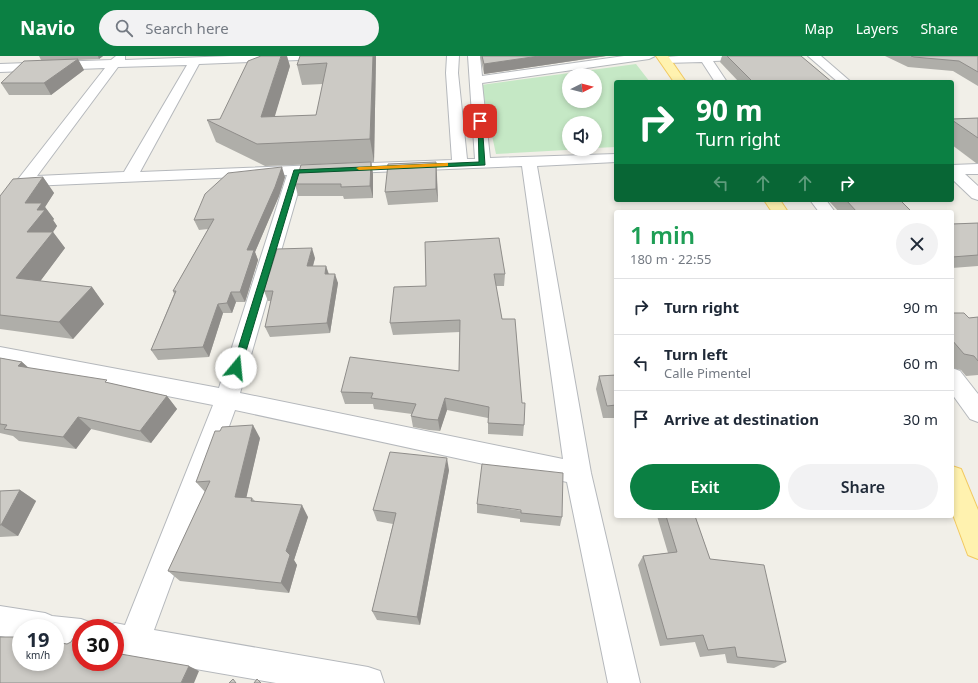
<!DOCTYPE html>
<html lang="en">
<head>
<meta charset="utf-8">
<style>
  :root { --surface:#fff; --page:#f2f2f3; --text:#1f2937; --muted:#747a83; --line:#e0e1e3; --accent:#0b8043 }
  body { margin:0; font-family:"Noto Sans",sans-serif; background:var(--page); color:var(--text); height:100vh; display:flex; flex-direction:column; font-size:15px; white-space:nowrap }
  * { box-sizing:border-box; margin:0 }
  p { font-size:13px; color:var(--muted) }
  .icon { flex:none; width:22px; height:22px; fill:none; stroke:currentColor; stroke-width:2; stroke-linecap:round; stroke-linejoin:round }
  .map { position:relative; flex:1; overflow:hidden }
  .side { position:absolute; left:614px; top:154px; width:340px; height:308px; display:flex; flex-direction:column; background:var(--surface); border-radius:4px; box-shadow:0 2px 6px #0003 }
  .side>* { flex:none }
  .banner { position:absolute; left:614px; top:24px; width:340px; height:122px; border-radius:4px; box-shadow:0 2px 6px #0003; background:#0b8043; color:#fff; overflow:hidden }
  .needle { width:26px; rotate:84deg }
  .controls { position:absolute; left:562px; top:12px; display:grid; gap:8px }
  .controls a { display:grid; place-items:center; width:40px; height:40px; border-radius:50%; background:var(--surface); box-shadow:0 2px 6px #0003; font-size:20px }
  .speed { position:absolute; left:12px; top:563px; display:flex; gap:8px; font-size:20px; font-weight:700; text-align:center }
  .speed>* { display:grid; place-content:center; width:52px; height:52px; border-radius:50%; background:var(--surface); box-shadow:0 2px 6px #0003; line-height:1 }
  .speed small { font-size:10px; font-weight:400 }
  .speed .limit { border:6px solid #d22; background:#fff; color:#111 }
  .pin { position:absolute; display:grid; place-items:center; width:34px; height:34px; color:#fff; margin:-17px; border-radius:8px; box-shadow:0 2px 6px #0006 }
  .me { position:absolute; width:44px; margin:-22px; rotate:17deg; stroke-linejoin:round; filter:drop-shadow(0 0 3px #0008) }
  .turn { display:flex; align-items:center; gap:14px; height:84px; padding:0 16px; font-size:18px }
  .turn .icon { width:52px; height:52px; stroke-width:2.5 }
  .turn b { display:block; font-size:28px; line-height:34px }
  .lanes { display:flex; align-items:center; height:38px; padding:0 16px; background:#0003; justify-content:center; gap:20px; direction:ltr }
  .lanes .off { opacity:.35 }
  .round { display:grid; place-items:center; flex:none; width:42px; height:42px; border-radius:21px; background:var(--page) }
  .overview { display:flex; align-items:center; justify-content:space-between; height:68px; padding:0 16px }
  h1 { font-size:24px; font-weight:600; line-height:30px; color:#1e9e55 }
  .cta { display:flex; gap:8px; margin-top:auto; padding:8px 16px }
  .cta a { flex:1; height:46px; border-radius:24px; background:var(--accent); color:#fff; font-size:16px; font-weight:600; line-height:46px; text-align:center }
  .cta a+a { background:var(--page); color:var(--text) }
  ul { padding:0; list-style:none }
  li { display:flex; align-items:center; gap:12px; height:56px; padding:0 16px; border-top:1px solid var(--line) }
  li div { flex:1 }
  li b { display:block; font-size:15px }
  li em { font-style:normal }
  header { display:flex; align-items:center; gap:24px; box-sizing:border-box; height:56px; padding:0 20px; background:var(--accent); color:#fff }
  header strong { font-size:19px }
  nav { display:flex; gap:22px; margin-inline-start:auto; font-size:14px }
  .search { width:280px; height:36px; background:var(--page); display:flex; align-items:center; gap:10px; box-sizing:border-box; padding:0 14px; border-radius:22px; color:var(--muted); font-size:15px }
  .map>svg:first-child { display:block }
  .green { fill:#c5e8c5; fill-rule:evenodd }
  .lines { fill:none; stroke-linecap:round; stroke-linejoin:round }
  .minor-casing { stroke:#b5b8bc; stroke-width:2 }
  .major-casing { stroke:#f2c960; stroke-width:2 }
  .minor { fill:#fff; fill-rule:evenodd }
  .major { fill:#fff2af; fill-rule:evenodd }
  .wall { fill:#afaea9 }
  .shaded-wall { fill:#8f8d8a }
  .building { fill:#cccac5; stroke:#8f8d8a }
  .route { fill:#0b8043; stroke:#07532c }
  .slow { fill:#f59e0b }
</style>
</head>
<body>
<header>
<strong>Navio</strong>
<div class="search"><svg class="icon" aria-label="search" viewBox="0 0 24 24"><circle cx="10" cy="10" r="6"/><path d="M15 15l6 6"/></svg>Search here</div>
<nav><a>Map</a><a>Layers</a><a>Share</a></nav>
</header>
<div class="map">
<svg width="978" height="627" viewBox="0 0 978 627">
  <rect width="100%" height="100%" fill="#f1efe8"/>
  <!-- green -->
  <path class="green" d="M636 8 650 26H616V91L595 92V67H569V93H584L496 98 481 29ZM569 19H595V45H569Z"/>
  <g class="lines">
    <defs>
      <g id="minor">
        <path d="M116 0H125V4L231 0H331L325 3 199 8 140 116 452 104 446 17 447 0H459L458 17 467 103H475L468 0H480L482 20 624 0H655L649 3 482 27 490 102 616 98V106L537 110 591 417 640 627H608L567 426 235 354 154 574 368 611 380 615 384 627H276L115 599V572H104L115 567 125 569 213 349 0 307V291L219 332 287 119 30 130 6 158 0 159V144L19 122 105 12 0 16V8L111 4ZM187 9 124 116 37 120 118 11ZM522 110 563 403 240 337 303 119Z"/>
        <polygon points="679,0 770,0 764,3 713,5 727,26 715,26 702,6 665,7 659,4 665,1"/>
        <polygon points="808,0 821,0 851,26 838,26"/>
        <polygon points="978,108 978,118 965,118 978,130 978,144 972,142 952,123 952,109"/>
        <polygon points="810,144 826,144 835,156 819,156"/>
        <polygon points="952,312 960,315 978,338 978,366 970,363 952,338"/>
        <polygon points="0,550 45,557 52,560 81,563 92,567 94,572 81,572 81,593 55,589 55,572 21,572 21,584 0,580"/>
      </g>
      <g id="major">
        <polygon points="656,0 668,0 686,26 674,26"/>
        <polygon points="764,144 780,144 788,156 772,156"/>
        <polygon points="952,410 961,413 978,454 978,503 968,499 952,456"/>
      </g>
    </defs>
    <!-- minor casing -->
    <use href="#minor" class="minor-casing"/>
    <!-- major casing -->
    <use href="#major" class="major-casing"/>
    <!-- minor -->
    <use href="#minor" class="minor"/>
    <!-- major -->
    <use href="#major" class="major"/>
  </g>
  <!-- wall -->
  <g class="wall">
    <polygon points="39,0 103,0 99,3 78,4 84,14 51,39 9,39 1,27 41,4"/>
    <polygon points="300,0 376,0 374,106 265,110 216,86 207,64 220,63 290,10 274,61 316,59 323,28 302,29 297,9"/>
    <polygon points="480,0 606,0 484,18"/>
    <polygon points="722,0 801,0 832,26 739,26 720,6"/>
    <polygon points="885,0 978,0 978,30 953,15 908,11"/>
    <polygon points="978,62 978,107 976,107 952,89 952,63"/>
    <polygon points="371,106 373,118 373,142 344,143 343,140 298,140 295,128"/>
    <polygon points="436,106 438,146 388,149 385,136"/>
    <polygon points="43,121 54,137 45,151 54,163 53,164 57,170 53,176 65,192 40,225 92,231 104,248 73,283 0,273 0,140"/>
    <polygon points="285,121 279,140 255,196 258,204 245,246 236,246 232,257 223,257 209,301 158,304 151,294 174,238 173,235 208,173 199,174 194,164"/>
    <polygon points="828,144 900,144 912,156 839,156"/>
    <polygon points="978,167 978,210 952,212 952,168"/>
    <polygon points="425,186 505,218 504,230 496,230 502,263 524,369 523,380 488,378 488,362 447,354 440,375 429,374 413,371 411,360 412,358 374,353 373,348 345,348 341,336 459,315 460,276 393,279 390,267 426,230"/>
    <polygon points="315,202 313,210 326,210 329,218 338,227 330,277 270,281 265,271 271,245 268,245 264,235"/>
    <polygon points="952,257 969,262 978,261 978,319 966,320 961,314 952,312"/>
    <polygon points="0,302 22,306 29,312 109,327 167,340 177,353 151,387 91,373 76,393 19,385 13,380 0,377"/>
    <polygon points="616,319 616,362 603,362 596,333 599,320"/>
    <polygon points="260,382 246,441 252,442 255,445 308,461 294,504 297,509 289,537 180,525 168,515 205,436 196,426"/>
    <polygon points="449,414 420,569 377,564 372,555 393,468 377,465 373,454"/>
    <polygon points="20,434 36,445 18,480 0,481 0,435"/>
    <polygon points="477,448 562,461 560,470 520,466 520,463 477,457"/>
    <polygon points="657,460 695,460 710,503 786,606 774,612 727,607 725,598 700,601 695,586 660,590 638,509 643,500 668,497"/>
  </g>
  <!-- shaded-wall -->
  <g class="shaded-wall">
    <polygon points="98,0 103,0 99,3"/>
    <polygon points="281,0 287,0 290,10 268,83 261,61"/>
    <polygon points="373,0 376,0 374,106 370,83"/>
    <polygon points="539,0 606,0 484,18 484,8"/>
    <polygon points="78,3 84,14 51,39 44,27"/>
    <polygon points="371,106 373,118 373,142 370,130"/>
    <polygon points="436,106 437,120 438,146 436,133"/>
    <polygon points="282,111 285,121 279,140 255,196 258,204 245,246 240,236 247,194"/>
    <polygon points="43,121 54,137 45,151 54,163 53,164 57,170 53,176 65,192 30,239 16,222 25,147"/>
    <polygon points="312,192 315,202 310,220 307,210"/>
    <polygon points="326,210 329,220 325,218"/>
    <polygon points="335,218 338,227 330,277 327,267"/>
    <polygon points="92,231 104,248 73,283 59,266"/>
    <polygon points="231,236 236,246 232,257 227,247"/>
    <polygon points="218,248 223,257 209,301 203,291"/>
    <polygon points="22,306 36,319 18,310"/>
    <polygon points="167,340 177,353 151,387 140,375"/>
    <polygon points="445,342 447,354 440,375 438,364"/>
    <polygon points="78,361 91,373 76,393 63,381"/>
    <polygon points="253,369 260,382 244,452 235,441"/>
    <polygon points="447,402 449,414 420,569 417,561"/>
    <polygon points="20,434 36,445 18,480 1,469"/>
    <polygon points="302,449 308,461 294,504 297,509 289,537 281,527 286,495"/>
    <polygon points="189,610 199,615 194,627 181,627"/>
  </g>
  <!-- building -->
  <g class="building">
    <polygon points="261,0 281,0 261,61 316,59 327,7 297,9 300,0 373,0 370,83 257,88 207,64 220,63 248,5"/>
    <polygon points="482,0 539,0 484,8"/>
    <polygon points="727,0 801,0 832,26 753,26"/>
    <polygon points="911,0 978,0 978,16 959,5 914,1"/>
    <polygon points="78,3 44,27 1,27 24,5"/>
    <polygon points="978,62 978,82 952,64 952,63"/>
    <polygon points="371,106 370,130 341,131 341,128 295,128 301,109"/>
    <polygon points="436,106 436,133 385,136 388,108"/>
    <polygon points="282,111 275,131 247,194 254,194 240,236 231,236 227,247 218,248 203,291 151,294 176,235 173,235 214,163 194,164 205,138 228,117"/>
    <polygon points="43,121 25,147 42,147 37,154 45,154 27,176 53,176 16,222 92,231 59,266 0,259 0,140 13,123"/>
    <polygon points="846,144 900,144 912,156 857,156"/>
    <polygon points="978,167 978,199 952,201 952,168"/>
    <polygon points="499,182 505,218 494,218 502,263 515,263 522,347 525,347 524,369 488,367 489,351 445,342 438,364 427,363 411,360 416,348 371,342 373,337 341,336 350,301 459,315 460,264 390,267 394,231 426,230 425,186"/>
    <polygon points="312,192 307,210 326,210 325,218 335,218 327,267 265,271 273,235 264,235 277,193"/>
    <polygon points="952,257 964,257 969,262 978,261 978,305 974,300 964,298 952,284"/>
    <polygon points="0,302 22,306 18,310 107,324 105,326 167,340 140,375 78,361 63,381 4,373 7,369 0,368"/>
    <polygon points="616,319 616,349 607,350 599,320"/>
    <polygon points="253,369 235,441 252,442 251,445 302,449 286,495 290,499 281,527 168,515 210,425 196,426 215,375 220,375 222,371"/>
    <polygon points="390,396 447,402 417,561 372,555 396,457 373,454"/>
    <polygon points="482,408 563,417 562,461 521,457 521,454 477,448"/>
    <polygon points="20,434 1,469 0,469 0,435"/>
    <polygon points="666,460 695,460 710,503 764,509 786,606 737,601 735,591 708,594 703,579 667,583 643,500 677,496"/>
    <polygon points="75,579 81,579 81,606 115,606 115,597 189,610 181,627 0,627 0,581 21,581 21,606 55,606 55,586 67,588 71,586"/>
    <polygon points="233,623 236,627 229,627"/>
    <polygon points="257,623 261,627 254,627"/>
  </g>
  <!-- route -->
  <polygon class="route" points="478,64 482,65 485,109 299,117 241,312 240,315 233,315 232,312 294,114 479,106"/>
  <!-- slow -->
  <polygon class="slow" points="446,107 448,107 448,110 359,114 356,112 359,111"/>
</svg>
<div class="controls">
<a><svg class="needle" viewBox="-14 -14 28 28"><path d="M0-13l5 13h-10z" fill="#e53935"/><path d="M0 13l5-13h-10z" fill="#747a83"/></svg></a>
<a><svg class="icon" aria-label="sound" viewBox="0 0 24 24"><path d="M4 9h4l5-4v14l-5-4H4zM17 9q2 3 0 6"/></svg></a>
</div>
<div class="speed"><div>19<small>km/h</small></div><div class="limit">30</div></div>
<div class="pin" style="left:480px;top:65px;background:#d93025"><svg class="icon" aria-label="arrive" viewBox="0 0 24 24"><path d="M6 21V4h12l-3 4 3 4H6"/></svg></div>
<svg class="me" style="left:236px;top:312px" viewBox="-20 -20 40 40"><circle r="19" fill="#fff"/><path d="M0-13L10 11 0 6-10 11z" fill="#0b8043"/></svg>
<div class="banner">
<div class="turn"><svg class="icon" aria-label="right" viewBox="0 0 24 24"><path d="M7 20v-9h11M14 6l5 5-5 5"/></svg><div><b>90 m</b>Turn right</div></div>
<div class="lanes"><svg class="icon off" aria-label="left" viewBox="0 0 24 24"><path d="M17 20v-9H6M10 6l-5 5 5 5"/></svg><svg class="icon off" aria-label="ahead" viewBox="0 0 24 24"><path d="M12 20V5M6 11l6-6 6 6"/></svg><svg class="icon off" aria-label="ahead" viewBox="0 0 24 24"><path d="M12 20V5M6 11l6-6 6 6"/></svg><svg class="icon" aria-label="right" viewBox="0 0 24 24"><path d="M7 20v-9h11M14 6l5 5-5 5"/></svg></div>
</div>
<section class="side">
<div class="overview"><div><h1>1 min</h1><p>180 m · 22:55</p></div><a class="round"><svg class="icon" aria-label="close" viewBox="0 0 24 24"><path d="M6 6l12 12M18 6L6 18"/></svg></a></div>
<ul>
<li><svg class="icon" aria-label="right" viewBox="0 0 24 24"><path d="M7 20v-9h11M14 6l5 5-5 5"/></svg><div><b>Turn right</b></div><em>90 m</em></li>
<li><svg class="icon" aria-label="left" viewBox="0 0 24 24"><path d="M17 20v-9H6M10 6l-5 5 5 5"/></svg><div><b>Turn left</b><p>Calle Pimentel</p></div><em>60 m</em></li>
<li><svg class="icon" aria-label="arrive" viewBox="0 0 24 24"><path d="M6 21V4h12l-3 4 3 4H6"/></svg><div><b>Arrive at destination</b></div><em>30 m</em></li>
</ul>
<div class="cta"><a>Exit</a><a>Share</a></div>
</section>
</div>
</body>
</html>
